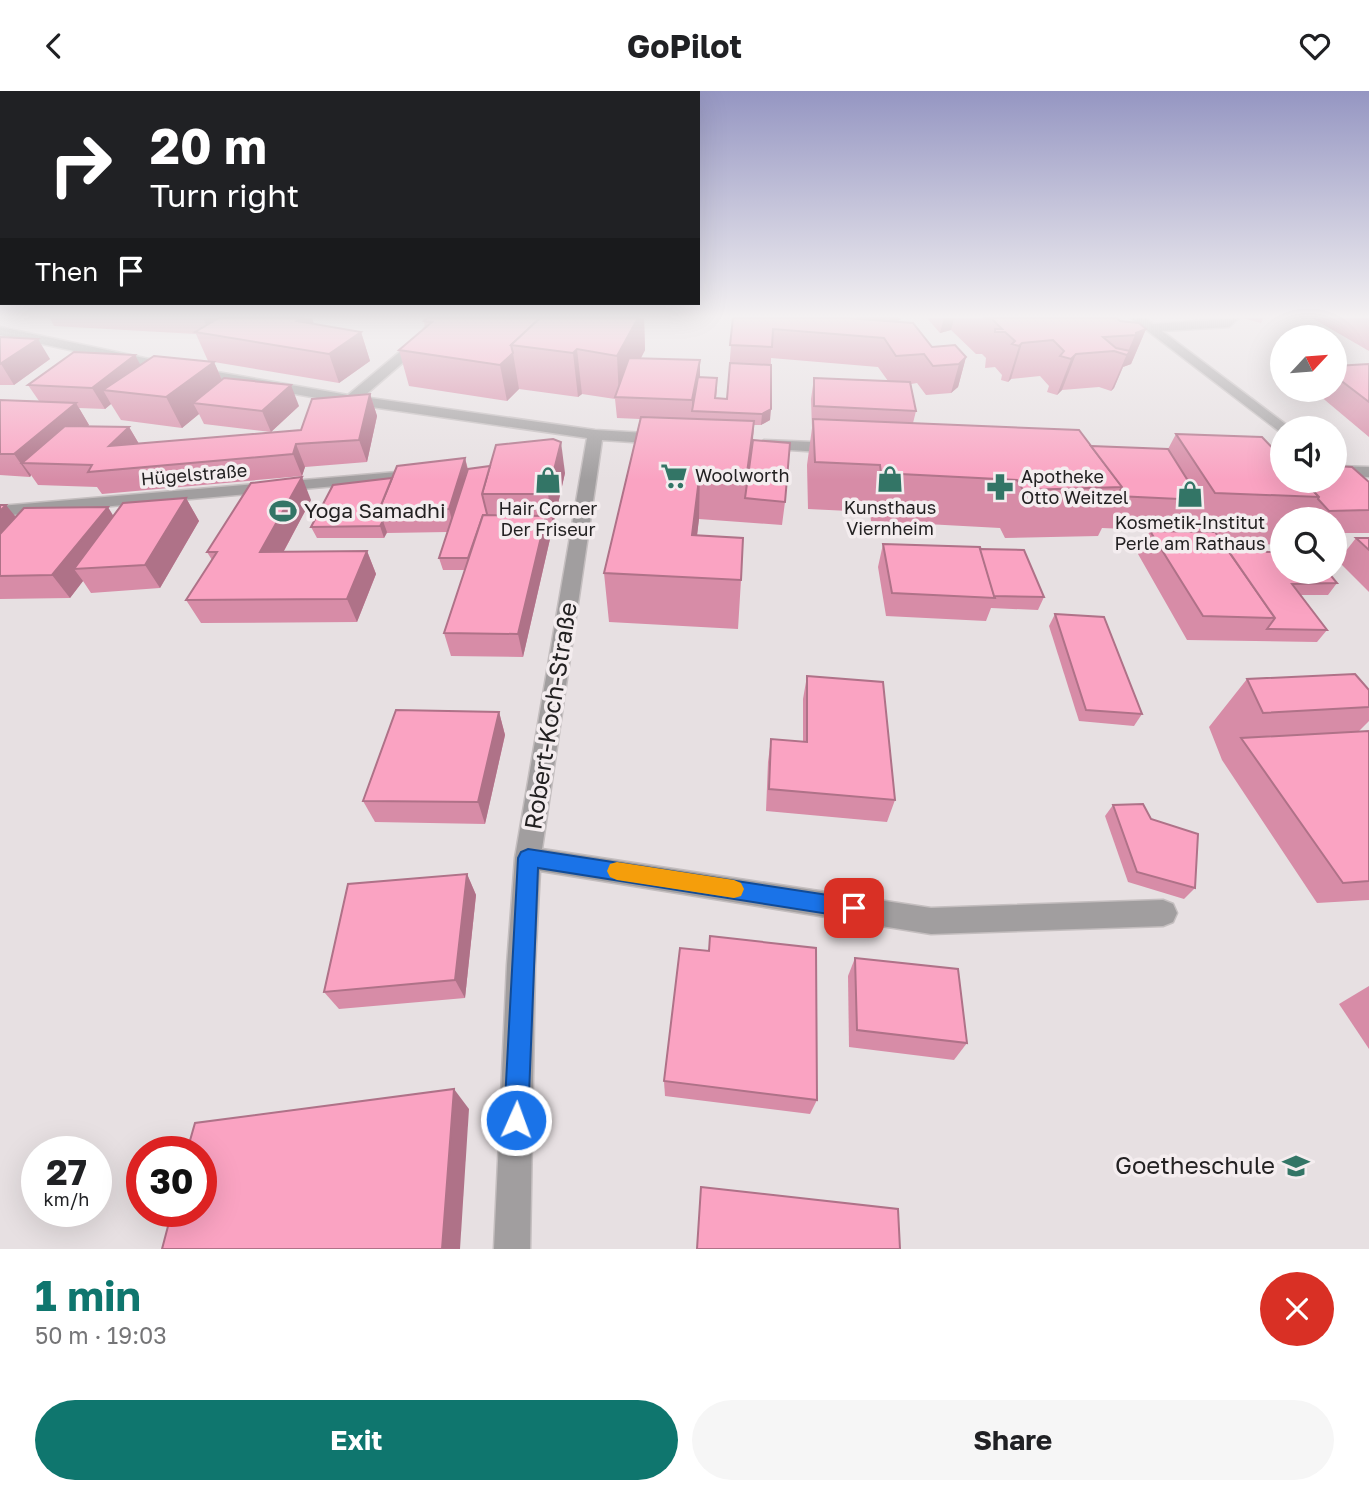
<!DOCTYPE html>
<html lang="en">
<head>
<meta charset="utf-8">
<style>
  :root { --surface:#fff; --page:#f6f6f6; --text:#202124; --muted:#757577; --accent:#0f766e }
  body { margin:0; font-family:"Golos Text",sans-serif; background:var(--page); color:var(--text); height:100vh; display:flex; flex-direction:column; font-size:26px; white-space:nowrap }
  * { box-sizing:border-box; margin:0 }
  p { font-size:23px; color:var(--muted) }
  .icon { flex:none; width:38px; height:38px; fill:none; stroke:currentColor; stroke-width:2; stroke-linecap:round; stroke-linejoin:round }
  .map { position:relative; height:1158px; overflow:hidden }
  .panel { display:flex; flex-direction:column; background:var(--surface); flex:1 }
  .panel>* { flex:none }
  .banner { position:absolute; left:0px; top:0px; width:700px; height:214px; box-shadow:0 7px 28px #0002; background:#202124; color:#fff; overflow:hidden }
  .needle { width:46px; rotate:64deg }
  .controls { position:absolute; left:1270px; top:234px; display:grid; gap:14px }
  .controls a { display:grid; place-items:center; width:77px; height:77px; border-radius:50%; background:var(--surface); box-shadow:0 7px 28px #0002; font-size:35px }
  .speed { position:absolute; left:21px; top:1045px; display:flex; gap:14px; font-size:35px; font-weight:700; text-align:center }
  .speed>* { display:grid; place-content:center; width:91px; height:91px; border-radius:50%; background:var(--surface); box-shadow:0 7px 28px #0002; line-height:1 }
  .speed small { font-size:18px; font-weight:400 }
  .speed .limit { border:10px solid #d22; background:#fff; color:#111 }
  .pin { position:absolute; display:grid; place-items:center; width:60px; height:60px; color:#fff; margin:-30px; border-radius:14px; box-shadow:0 4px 10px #0006 }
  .me { position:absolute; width:77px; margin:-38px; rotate:2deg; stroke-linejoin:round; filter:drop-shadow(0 0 5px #0008) }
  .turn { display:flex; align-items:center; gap:24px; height:147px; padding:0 35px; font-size:32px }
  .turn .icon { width:91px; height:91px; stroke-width:2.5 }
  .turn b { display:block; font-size:49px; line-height:60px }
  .then { display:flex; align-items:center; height:66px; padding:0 35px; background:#0003; gap:14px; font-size:26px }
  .round { display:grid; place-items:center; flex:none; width:74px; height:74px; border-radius:37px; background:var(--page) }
  .headline { display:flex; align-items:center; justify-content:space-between; height:119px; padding:0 35px }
  h1 { font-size:42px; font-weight:700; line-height:52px; color:var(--accent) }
  .action { display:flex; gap:14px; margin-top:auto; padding:14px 35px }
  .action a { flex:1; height:80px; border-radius:42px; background:var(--accent); color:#fff; font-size:28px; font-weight:700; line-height:80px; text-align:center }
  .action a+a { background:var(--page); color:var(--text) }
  header { display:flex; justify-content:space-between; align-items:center; height:91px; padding:0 35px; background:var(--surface); font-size:32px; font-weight:700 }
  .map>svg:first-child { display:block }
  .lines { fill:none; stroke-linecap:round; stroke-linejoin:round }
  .minor-casing { stroke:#c4bebf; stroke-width:3 }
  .minor { fill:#a19e9f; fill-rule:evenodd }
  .wall { fill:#d78ca7 }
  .shaded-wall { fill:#af7288 }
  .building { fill:#faa3c2; stroke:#af7288; stroke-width:2 }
  .route { fill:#1a73e8; stroke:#114b97; stroke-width:2 }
  .slow { fill:#f59e0b }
  .labels { text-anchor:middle; stroke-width:7; stroke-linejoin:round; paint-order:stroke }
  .far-street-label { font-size:18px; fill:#232122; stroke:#f4edef }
  .far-poi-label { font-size:18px; fill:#232122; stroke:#f4edef }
  .poi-label { font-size:21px; fill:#232122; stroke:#f4edef; text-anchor:start }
  .near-street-label { font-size:24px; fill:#232122; stroke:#f4edef }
  .near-poi-label { font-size:24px; fill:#232122; stroke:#f4edef; text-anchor:end }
</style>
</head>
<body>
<header><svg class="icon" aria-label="back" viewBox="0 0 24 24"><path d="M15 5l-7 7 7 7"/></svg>GoPilot<svg class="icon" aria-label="heart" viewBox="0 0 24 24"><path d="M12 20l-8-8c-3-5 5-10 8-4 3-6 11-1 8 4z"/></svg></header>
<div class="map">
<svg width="1369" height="1158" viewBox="0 0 1369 1158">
  <rect width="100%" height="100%" fill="#e7e0e2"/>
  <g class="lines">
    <defs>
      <g id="minor">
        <polygon points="431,227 443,227 429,249 363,306 595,339 662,343 670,348 662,353 602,349 542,758 931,817 1163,809 1173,813 1177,822 1173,831 1163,835 931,843 540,780 535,874 530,1158 494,1158 507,874 515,767 587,347 351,313 177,282 0,244 0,236 177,274 348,304 420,244"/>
        <polygon points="1131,227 1145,227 1153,233 1239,227 1229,236 1162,240 1292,338 1283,338 1283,342 1280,341"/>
        <polygon points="764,349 837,352 845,357 837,362 759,357 756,354"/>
        <polygon points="1335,375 1369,376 1369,386 1335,385"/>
        <polygon points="420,379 428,384 426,387 0,425 0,415"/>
      </g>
    </defs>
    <!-- minor casing -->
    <use href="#minor" class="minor-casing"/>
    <!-- minor -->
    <use href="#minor" class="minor"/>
  </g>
  <!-- wall -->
  <g class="wall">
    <polygon points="50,227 312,227 314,233 361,241 370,270 339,292 208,270 196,243 54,235"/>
    <polygon points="427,227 644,227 645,259 641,267 700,286 717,298 716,307 727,308 733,227 899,228 899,231 932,256 966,266 958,296 951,302 926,304 917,292 911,293 916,320 913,332 1091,355 1168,358 1176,343 1283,390 1369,391 1369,442 1335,442 1335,429 1283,429 1283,454 1261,453 1267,461 1337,492 1328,504 1301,504 1327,539 1317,551 1187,549 1138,463 1150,440 1171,440 1102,437 1098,445 1005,447 1000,437 871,430 870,421 808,418 807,374 812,337 811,308 814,287 888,290 878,276 771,267 770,329 761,334 754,334 753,349 785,411 782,434 699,428 697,444 741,489 738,538 609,531 604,482 640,328 617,327 615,308 582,303 578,306 519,298 507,310 409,295 399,259 425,237 424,230"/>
    <polygon points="927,227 1117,227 1120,230 1146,238 1131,273 1123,276 1114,297 1111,300 1099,296 1062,299 1057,304 1047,301 1049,295 1040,285 1011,288 1008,291 1001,289 1002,284 995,276 985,277 986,267 982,263 976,263 951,239 940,242"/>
    <polygon points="1242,227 1264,227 1261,232"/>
    <polygon points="1312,227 1369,227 1369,260"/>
    <polygon points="0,246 50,268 14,294 0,294"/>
    <polygon points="135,264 140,274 214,271 222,289 299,315 271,341 204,333 199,323 182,337 121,329 111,313 105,318 79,317 89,334 88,335 129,336 139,353 301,339 370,303 377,325 367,371 305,376 302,385 102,403 97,396 38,394 31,384 30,386 0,384 0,309 39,310 28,294"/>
    <polygon points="1369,273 1369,346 1313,299 1335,299 1335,275"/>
    <polygon points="465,367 468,378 565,382 553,435 548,435 550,448 523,566 451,565 444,542 465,479 443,479 439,467 448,441 387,442 384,447 317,447 311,436 392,387"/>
    <polygon points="186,407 199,430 160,497 91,502 83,490 70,507 0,508 0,414 16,426 114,425"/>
    <polygon points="311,409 284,460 367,460 376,483 357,531 201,532 186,509 212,469 207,461"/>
    <polygon points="1356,447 1369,447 1369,501 1338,470"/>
    <polygon points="883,453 980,458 1044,506 1038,519 991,517 986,530 886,525 878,476"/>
    <polygon points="1055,523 1142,623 1134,635 1079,630 1049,535"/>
    <polygon points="807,585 895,709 887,731 766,720 768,671 771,648 803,651 803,608"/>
    <polygon points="1247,588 1369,599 1369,630 1358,641 1369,640 1369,809 1317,812 1222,669 1209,636"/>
    <polygon points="499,621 505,644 485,733 375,731 363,710"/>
    <polygon points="1113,714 1195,797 1184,808 1128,791 1105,725"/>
    <polygon points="467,783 476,804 465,907 339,918 324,901"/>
    <polygon points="709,860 817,1009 810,1023 665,1005 664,990"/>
    <polygon points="855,867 967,952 954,969 849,956 848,885"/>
    <polygon points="1369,895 1369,958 1339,913"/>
  </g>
  <!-- shaded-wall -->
  <g class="shaded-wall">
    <polygon points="203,227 250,227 211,244"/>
    <polygon points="302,227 312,227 319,250 297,230"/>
    <polygon points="638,227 644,227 645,259 621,306 619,306 617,265"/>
    <polygon points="944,227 954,227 951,239 940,242"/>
    <polygon points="1146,238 1131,273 1123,276 1114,297 1111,300 1136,242"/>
    <polygon points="361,241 370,270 339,292 329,263"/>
    <polygon points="38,248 50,268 14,294 1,273"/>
    <polygon points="1022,252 1011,288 1008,291 1019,255"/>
    <polygon points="577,258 582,303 578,306 573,262"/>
    <polygon points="513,262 519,298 507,310 500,274"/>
    <polygon points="1076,263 1062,299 1057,304 1071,268"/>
    <polygon points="135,264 146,284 103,299 111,313 105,318 92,297"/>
    <polygon points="966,266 958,296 951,302 959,273"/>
    <polygon points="700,269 700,290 692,320 692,309"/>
    <polygon points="214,271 227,301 193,312 199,323 182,337 166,306"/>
    <polygon points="291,294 299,315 271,341 262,320"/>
    <polygon points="370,303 377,325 367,371 359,349"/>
    <polygon points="76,312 89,334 45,372 22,372 31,384 30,386 14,363"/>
    <polygon points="771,318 770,329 761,334 762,323"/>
    <polygon points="754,330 751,377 745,407 747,382"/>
    <polygon points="129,336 142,358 109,355"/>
    <polygon points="561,351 565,382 553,435 548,403"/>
    <polygon points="296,353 305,376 302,385 293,363"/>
    <polygon points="465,367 470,390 455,441 449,418"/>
    <polygon points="700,380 699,428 692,486 692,444"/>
    <polygon points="302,386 311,409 271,484 260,461"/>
    <polygon points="186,407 199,430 160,497 145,474"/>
    <polygon points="6,414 24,436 0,462 0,420"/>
    <polygon points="108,416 122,439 74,478 83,490 70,507 52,484"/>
    <polygon points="546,425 550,448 523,566 518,543"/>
    <polygon points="383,430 387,441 384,447 380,435"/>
    <polygon points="367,460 376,483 357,531 347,508"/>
    <polygon points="499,621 505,644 485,733 478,711"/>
    <polygon points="467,783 476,804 465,907 455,889"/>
    <polygon points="454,998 469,1018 460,1158 442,1158"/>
  </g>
  <!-- building -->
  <g class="building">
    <polygon points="219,227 302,227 297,230 361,241 329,263 195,241"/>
    <polygon points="427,227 540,227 511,254 513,262 500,274 399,259 432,231 424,230"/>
    <polygon points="540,227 638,227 617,265 577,258 573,262 511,254"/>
    <polygon points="733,227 849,227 913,232 932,256 955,254 966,266 959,273 933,275 924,263 896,265 884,247 773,238 772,256 730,254"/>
    <polygon points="856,227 898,227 899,228 891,229 892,230"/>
    <polygon points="985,227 1117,227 1120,230 1139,232 1146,238 1136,242 1136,244 1103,246 1116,257 1130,260 1127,264 1114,260 1076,263 1071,268 1060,265 1064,260 1053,249 1022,252 1019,255 1012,253 1015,250 1005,241 995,241 995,238 1002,238 992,228 986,228"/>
    <polygon points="0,246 38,248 0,273"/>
    <polygon points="74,261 135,264 92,297 28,294"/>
    <polygon points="154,265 214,271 166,306 103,299"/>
    <polygon points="629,267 700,269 692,309 615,306"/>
    <polygon points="730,272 771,274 771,318 762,323 692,320 698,286 717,287 715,307 727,308"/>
    <polygon points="1369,273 1369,311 1335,285 1335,275"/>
    <polygon points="224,287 291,294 262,320 193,312"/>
    <polygon points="814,287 910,291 916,320 814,315"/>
    <polygon points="370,303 359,349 296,353 293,363 88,381 92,374 22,372 65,335 129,336 109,355 301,339 312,308"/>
    <polygon points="0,309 76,312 14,363 0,363"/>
    <polygon points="641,326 754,330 747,382 700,380 692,444 743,447 741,489 604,482"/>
    <polygon points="813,328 1079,339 1122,396 1023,399 1017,389 881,382 880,374 815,371"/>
    <polygon points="1176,343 1262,346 1283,368 1283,390 1304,390 1319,406 1215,402"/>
    <polygon points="553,348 561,351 548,403 482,403 496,354"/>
    <polygon points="753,349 790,352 785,411 745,407"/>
    <polygon points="1091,355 1168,358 1200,409 1117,405 1122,396"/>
    <polygon points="465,367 449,418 379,419 397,375"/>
    <polygon points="490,375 482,403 487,423 487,424 483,424 468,467 439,467 468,378"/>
    <polygon points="1335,375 1352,376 1369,391 1369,419 1329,420 1318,408 1319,406 1304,390 1335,390"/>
    <polygon points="302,386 260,461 367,460 347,508 186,509 217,461 207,461 251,392"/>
    <polygon points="392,387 379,419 383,430 380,435 311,436 333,394"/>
    <polygon points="186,407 145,474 74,478 123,412"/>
    <polygon points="0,414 6,414 0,420"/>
    <polygon points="108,416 52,484 0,485 0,443 24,417"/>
    <polygon points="483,424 546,425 518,543 444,542"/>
    <polygon points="1150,440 1215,441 1275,527 1203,525"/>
    <polygon points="1356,447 1369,447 1369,459"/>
    <polygon points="1223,452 1260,452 1267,461 1283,461 1283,481 1328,481 1337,492 1292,493 1327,539 1267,538 1275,527"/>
    <polygon points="883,453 980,456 995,507 892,502"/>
    <polygon points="980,458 1024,459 1044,506 994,505"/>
    <polygon points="1055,523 1104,526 1142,623 1086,619"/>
    <polygon points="1355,583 1369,599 1369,616 1263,622 1247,588"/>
    <polygon points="807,585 883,591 895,709 769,698 771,648 807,651"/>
    <polygon points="396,619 499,621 478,711 363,710"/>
    <polygon points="1369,640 1369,790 1343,792 1241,647"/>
    <polygon points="1143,713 1151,728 1198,743 1195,797 1137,781 1113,714"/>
    <polygon points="467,783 455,889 324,901 348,793"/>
    <polygon points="710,845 816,857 817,1009 664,990 680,857 709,860"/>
    <polygon points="855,867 958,878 967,952 857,939"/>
    <polygon points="454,998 442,1158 162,1158 172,1120 201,1120 201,1060 187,1060 195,1032"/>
    <polygon points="701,1096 898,1118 900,1158 697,1158"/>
  </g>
  <!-- sky -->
  <linearGradient id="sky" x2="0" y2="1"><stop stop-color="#9596c2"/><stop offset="0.58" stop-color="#f4f1f2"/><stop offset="1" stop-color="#f4f1f2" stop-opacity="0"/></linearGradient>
  <rect width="1369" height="389" fill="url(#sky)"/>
  <!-- route -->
  <polygon class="route" points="528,758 854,808 861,810 864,817 861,824 854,827 538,777 528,1029 525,1038 516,1041 507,1038 504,1029 518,767 521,761"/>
  <!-- slow -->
  <polygon class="slow" points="617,771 734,789 741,792 744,798 741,805 734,807 617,789 610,786 607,780 610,773"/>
  <!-- icons -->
  <defs>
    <symbol id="supermarket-bare" viewBox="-9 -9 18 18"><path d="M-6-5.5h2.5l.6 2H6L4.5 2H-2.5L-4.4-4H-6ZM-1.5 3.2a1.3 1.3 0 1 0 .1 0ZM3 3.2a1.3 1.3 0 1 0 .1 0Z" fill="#337566" stroke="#f4edef" stroke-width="2.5" paint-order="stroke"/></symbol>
    <symbol id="shop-bare" viewBox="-9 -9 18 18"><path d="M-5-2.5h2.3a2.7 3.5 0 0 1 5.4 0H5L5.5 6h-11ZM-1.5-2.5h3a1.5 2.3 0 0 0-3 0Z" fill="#337566" stroke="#f4edef" stroke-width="2.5" paint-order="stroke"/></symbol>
    <symbol id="pharmacy-bare" viewBox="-9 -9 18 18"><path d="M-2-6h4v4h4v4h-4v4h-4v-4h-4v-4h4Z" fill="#337566" stroke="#f4edef" stroke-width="2.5" paint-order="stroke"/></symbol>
    <symbol id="stadium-bare" viewBox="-9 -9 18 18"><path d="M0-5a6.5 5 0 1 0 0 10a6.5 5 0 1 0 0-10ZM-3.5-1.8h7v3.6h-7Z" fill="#337566" stroke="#f4edef" stroke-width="2.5" paint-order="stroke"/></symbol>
    <symbol id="school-bare" viewBox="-9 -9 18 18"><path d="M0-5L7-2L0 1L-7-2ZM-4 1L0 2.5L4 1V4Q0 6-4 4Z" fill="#337566" stroke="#f4edef" stroke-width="2.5" paint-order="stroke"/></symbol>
  </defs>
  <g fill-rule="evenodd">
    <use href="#supermarket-bare" x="655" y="366" width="38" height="38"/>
    <use href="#shop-bare" x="871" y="369" width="38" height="38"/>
    <use href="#shop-bare" x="529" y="370" width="38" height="38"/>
    <use href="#pharmacy-bare" x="981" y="377" width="38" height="38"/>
    <use href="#shop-bare" x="1171" y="384" width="38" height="38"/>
    <use href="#stadium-bare" x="264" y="401" width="38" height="38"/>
    <use href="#school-bare" x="1277" y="1056" width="38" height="38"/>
  </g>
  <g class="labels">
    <!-- far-street labels -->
    <g class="far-street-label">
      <text transform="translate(194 384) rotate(-5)" y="6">Hügelstraße</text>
    </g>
    <!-- far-poi labels -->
    <g class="far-poi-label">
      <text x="695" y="391" text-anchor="start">Woolworth</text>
      <text x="1021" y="392" text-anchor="start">Apotheke<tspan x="1021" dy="21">Otto Weitzel</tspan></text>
      <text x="890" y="423">Kunsthaus<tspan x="890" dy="21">Viernheim</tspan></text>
      <text x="548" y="424">Hair Corner<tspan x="548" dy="21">Der Friseur</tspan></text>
      <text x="1190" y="438">Kosmetik-Institut<tspan x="1190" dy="21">Perle am Rathaus</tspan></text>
    </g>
    <!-- poi labels -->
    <g class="poi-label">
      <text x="304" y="427">Yoga Samadhi</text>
    </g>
    <!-- near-street labels -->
    <g class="near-street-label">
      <text transform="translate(551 625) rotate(-81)" y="8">Robert-Koch-Straße</text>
    </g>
    <!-- near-poi labels -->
    <g class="near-poi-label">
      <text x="1275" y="1083">Goetheschule</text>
    </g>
  </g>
</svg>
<div class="controls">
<a><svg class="needle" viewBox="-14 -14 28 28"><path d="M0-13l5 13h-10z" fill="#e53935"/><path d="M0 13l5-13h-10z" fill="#757577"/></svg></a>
<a><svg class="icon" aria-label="sound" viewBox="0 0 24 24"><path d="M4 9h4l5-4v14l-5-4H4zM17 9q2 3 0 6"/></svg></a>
<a><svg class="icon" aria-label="search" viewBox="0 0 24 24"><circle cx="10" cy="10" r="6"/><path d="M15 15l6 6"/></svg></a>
</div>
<div class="speed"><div>27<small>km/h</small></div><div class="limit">30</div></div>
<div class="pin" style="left:854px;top:817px;background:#d93025"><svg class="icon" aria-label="arrive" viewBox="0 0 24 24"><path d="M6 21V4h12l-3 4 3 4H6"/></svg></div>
<svg class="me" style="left:516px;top:1029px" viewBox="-20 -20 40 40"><circle r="17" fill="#1a73e8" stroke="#fff" stroke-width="3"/><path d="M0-11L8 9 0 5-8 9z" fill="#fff"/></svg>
<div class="banner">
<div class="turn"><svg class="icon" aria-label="right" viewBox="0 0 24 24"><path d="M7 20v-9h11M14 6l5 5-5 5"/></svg><div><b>20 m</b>Turn right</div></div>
<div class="then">Then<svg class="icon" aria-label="arrive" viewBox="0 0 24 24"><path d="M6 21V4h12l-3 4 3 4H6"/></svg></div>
</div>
</div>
<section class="panel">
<div class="headline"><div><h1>1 min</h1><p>50 m · 19:03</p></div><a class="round" style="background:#d93025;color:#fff"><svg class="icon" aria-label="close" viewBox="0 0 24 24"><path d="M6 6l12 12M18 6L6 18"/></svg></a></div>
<div class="action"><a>Exit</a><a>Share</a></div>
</section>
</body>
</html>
